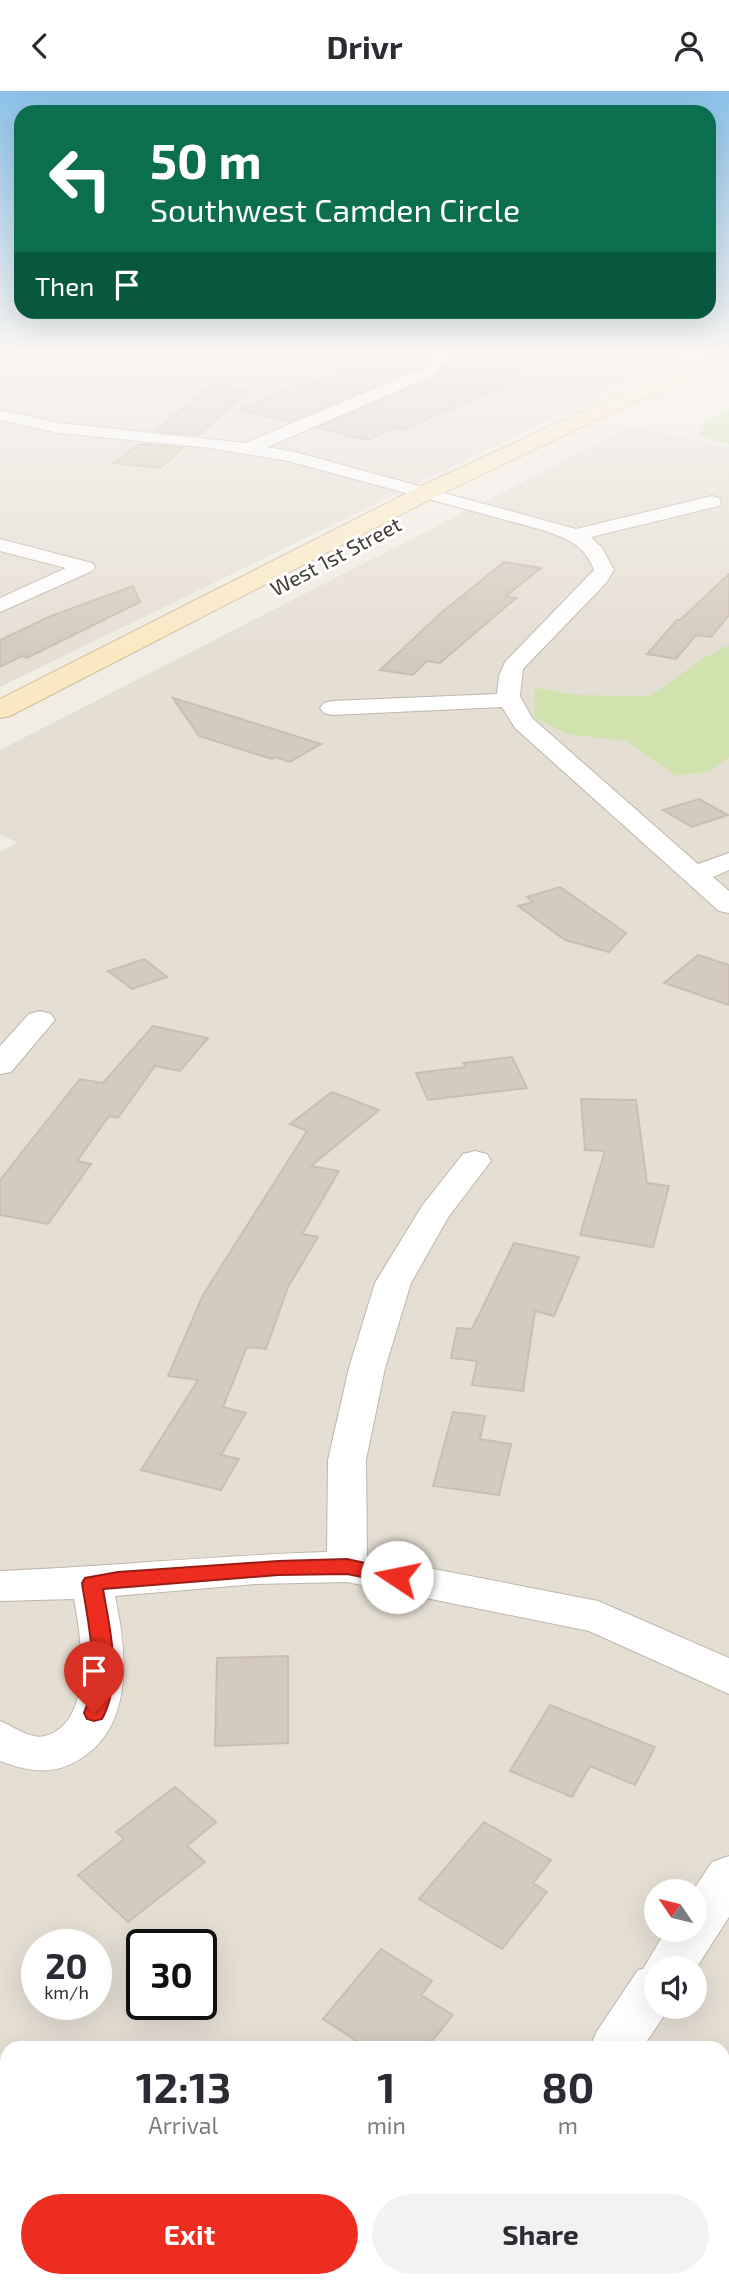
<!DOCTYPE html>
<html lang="en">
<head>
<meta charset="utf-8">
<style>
  :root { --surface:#fff; --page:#f2f2f3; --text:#2b2b33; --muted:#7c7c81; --accent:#ed2d20 }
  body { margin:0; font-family:"Exo 2",sans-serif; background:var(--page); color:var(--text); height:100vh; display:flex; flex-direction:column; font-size:26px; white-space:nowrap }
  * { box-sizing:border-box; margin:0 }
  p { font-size:23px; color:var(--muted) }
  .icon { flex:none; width:38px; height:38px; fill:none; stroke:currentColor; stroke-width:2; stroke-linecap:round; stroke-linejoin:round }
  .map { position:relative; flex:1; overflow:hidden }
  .panel { position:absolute; left:0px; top:1950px; width:730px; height:247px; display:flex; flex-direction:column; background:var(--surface); border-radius:21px 21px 0 0; box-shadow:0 7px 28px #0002 }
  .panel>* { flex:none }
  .guide { position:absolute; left:14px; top:14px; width:702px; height:214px; border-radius:21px; box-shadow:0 7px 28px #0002; background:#0b6e4f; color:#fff; overflow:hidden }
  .needle { width:46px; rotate:305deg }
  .fabs { position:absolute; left:644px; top:1788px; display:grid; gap:14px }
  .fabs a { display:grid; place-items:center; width:63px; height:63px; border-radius:50%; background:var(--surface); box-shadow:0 7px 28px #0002; font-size:35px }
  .speed { position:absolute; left:21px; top:1838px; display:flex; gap:14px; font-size:35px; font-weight:700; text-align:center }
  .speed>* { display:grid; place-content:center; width:91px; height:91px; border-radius:50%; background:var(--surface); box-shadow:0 7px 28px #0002; line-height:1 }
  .speed small { font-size:18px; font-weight:400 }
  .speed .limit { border:4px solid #111; border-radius:10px; background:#fff; color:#111 }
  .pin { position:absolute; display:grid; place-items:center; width:60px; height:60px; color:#fff; margin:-72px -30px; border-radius:50% 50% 50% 0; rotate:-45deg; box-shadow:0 0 7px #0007 }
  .pin .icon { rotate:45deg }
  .me { position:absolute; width:77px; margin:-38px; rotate:281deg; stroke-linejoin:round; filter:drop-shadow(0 0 5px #0008) }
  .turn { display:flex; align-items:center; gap:24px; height:147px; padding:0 21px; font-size:32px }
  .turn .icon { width:91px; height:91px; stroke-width:2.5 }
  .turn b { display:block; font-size:49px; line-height:60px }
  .then { display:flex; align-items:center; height:66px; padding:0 21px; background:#0003; gap:14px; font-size:26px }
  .eta { display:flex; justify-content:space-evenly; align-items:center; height:119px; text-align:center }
  .eta b { font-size:42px; font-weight:700; line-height:49px }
  .button { display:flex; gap:14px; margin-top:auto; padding:14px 21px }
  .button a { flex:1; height:80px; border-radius:42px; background:var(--accent); color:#fff; font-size:28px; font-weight:700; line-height:80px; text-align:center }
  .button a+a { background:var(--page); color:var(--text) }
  header { display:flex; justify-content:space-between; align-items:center; height:91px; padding:0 21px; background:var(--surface); font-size:32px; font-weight:700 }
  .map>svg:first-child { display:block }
  .residential { fill:#e5ded3; fill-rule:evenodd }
  .green { fill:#d0e3af }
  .building { fill:#d5cabe; stroke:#ccbeae; stroke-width:2 }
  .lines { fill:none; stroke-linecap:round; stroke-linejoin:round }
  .street-casing { stroke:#bfb6ab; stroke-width:2 }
  .secondary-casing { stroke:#cfbb97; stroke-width:2 }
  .street { fill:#fff; fill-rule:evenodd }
  .secondary { fill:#fbe9c4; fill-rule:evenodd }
  .route { fill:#ed2d20; stroke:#9a1d15; stroke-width:2 }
  .labels { text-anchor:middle; stroke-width:6; stroke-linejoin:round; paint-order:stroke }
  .far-street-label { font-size:21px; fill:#433c35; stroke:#fff }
</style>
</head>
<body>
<header><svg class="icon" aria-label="back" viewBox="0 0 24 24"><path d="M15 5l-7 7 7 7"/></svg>Drivr<svg class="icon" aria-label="person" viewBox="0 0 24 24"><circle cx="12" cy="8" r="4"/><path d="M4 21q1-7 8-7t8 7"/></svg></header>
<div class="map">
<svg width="729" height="2196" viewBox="0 0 729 2196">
  <rect width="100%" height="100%" fill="#f1ece4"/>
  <!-- residential -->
  <g class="residential">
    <polygon points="0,257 696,257 0,596"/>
    <path d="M630 336 729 356V2196H0V761L18 751 0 744V659ZM656 1801H695V1839H656ZM37 1853H96V1913H37ZM142 1853H201V1913H142ZM656 1878H695V1916H656ZM7 1956H723V2189H7Z"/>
  </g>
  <!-- green -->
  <g class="green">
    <polygon points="729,318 729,354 698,345 705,332"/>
    <polygon points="729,554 729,666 710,680 676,685 627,650 567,643 534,626 535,597 576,604 650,605 704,567"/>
  </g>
  <!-- building -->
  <g class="building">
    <polygon points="396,257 430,257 431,264 420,276 289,331 238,319 298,294 306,296"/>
    <polygon points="451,257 552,257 519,277 526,291 485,303 402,339 394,337 367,349 317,337 435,286 452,268"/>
    <polygon points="214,292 250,300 198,344 155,340"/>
    <polygon points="139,353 183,357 160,377 114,372"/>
    <polygon points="504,471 541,477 506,505 516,507 440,572 427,570 413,584 380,579 441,522"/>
    <polygon points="729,483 729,524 711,546 696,544 676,568 647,563 677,529 680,529"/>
    <polygon points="133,495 140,511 27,567 22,565 0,576 0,549 51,525"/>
    <polygon points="173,607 225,623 321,653 290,671 276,666 272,668 199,645"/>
    <polygon points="699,708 728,724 692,736 663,719"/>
    <polygon points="560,796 626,842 609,861 565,849 518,815 533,811 527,806"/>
    <polygon points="698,864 729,874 729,914 664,892"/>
    <polygon points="144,868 167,886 132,898 108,880"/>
    <polygon points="153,935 208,947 180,980 155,975 118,1027 109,1025 77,1070 91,1073 48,1133 0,1124 0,1089 80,988 103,992"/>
    <polygon points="512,966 527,997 428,1009 416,982 466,976 463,972"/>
    <polygon points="332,1001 379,1019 311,1075 339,1080 302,1143 318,1146 288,1196 266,1258 247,1256 223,1316 246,1322 221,1364 239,1368 221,1399 141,1379 198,1289 168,1285 203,1204 307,1040 290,1033"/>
    <polygon points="581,1008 636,1009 647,1092 669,1095 653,1156 580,1144 605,1060 585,1059"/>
    <polygon points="514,1152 579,1166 554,1225 535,1220 523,1300 472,1294 477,1270 451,1267 457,1237 472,1238"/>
    <polygon points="453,1321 485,1325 480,1348 511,1353 499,1404 433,1395"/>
    <polygon points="288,1565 288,1652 215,1655 217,1567"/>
    <polygon points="550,1614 655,1656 635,1694 590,1675 572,1706 510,1680"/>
    <polygon points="175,1696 216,1731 187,1755 205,1771 128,1831 78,1784 124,1748 116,1741"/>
    <polygon points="484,1731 551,1769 533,1792 547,1801 502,1858 419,1808"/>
    <polygon points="381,1858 432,1890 421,1904 453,1924 427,1956 366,1956 323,1928"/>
  </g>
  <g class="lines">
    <defs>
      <g id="street">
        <path d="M432 257H448L450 266 434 284 267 356 295 361 576 438 712 405 719 407 721 411 719 415 591 446 602 457 614 479 606 492 523 578 520 605 532 627 698 773 729 762V779L713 786 729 800V822L719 820 515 637 502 616 332 624 324 622 320 617 324 612 332 610 497 603 499 585 505 571 594 479C585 453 564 446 539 438L288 370 210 357 59 342 0 329V319L59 332 245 352 422 278 434 265Z"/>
        <polygon points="0,448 92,472 95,476 92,480 0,521 0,507 66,477 0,460"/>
        <polygon points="40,920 51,923 55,929 11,981 0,983 0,955 29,923"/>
        <path d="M475 1060 487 1063 491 1070 449 1125 411 1192 385 1277 366 1369 367 1465 598 1510 729 1567V1603L589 1540 347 1491 255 1493 115 1505C127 1562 135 1637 77 1670 51 1685 27 1680 0 1670V1630C13 1635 31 1649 45 1645 95 1631 81 1545 74 1508L0 1510V1480C109 1476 217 1464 327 1461L328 1369 349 1277 375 1192 422 1115 463 1063Z"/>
        <polygon points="729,1765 729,1826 695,1879 656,1878 656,1916 670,1916 643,1956 590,1956 597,1940 638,1879 643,1878 666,1839 695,1839 695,1801 692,1801 712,1771"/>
        <polygon points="430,2189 487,2189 484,2196 427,2196"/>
      </g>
      <polygon id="secondary" points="729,257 729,269 677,296 634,311 433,407 10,625 0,627 0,608 417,397 620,303 663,288"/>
    </defs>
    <!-- street casing -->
    <use href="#street" class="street-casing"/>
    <!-- secondary casing -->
    <use href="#secondary" class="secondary-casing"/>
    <!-- street -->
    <use href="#street" class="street"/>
    <!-- secondary -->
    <use href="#secondary" class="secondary"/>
  </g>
  <!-- sky -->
  <linearGradient id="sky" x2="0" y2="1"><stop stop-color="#8cc1e9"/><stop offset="0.46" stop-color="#f9f6f3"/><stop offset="1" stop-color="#f9f6f3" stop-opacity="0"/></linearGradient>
  <rect width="729" height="564" fill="url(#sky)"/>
  <!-- route -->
  <path class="route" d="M347 1468 397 1479 404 1481 407 1486 404 1491 397 1493 347 1483 278 1484 103 1498C110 1539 123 1589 102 1628L94 1630 87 1628 84 1622C101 1583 88 1533 82 1492L85 1487 118 1481 278 1470Z"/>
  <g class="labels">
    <!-- far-street labels -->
    <g class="far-street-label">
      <text transform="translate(336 466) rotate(-28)" y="7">West 1st Street</text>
    </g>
  </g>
</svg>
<div class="fabs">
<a><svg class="needle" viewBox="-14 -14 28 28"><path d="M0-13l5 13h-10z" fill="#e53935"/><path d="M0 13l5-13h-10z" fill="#7c7c81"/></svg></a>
<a><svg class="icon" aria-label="sound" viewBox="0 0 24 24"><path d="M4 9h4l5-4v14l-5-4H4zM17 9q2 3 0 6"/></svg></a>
</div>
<div class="speed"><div>20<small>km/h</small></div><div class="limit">30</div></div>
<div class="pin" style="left:94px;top:1622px;background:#d93025"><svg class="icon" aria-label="arrive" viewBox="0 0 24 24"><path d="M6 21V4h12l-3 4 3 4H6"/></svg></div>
<svg class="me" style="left:397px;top:1486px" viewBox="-20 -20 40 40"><circle r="19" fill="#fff"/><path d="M0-13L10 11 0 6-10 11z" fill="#ed2d20"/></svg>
<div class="guide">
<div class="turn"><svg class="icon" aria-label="left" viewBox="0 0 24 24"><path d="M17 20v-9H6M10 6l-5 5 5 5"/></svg><div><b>50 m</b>Southwest Camden Circle</div></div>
<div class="then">Then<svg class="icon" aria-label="arrive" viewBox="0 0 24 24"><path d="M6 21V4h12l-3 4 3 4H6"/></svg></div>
</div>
<section class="panel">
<div class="eta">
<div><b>12:13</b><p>Arrival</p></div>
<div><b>1</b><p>min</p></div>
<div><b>80</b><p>m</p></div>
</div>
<div class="button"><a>Exit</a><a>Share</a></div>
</section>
</div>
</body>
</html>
